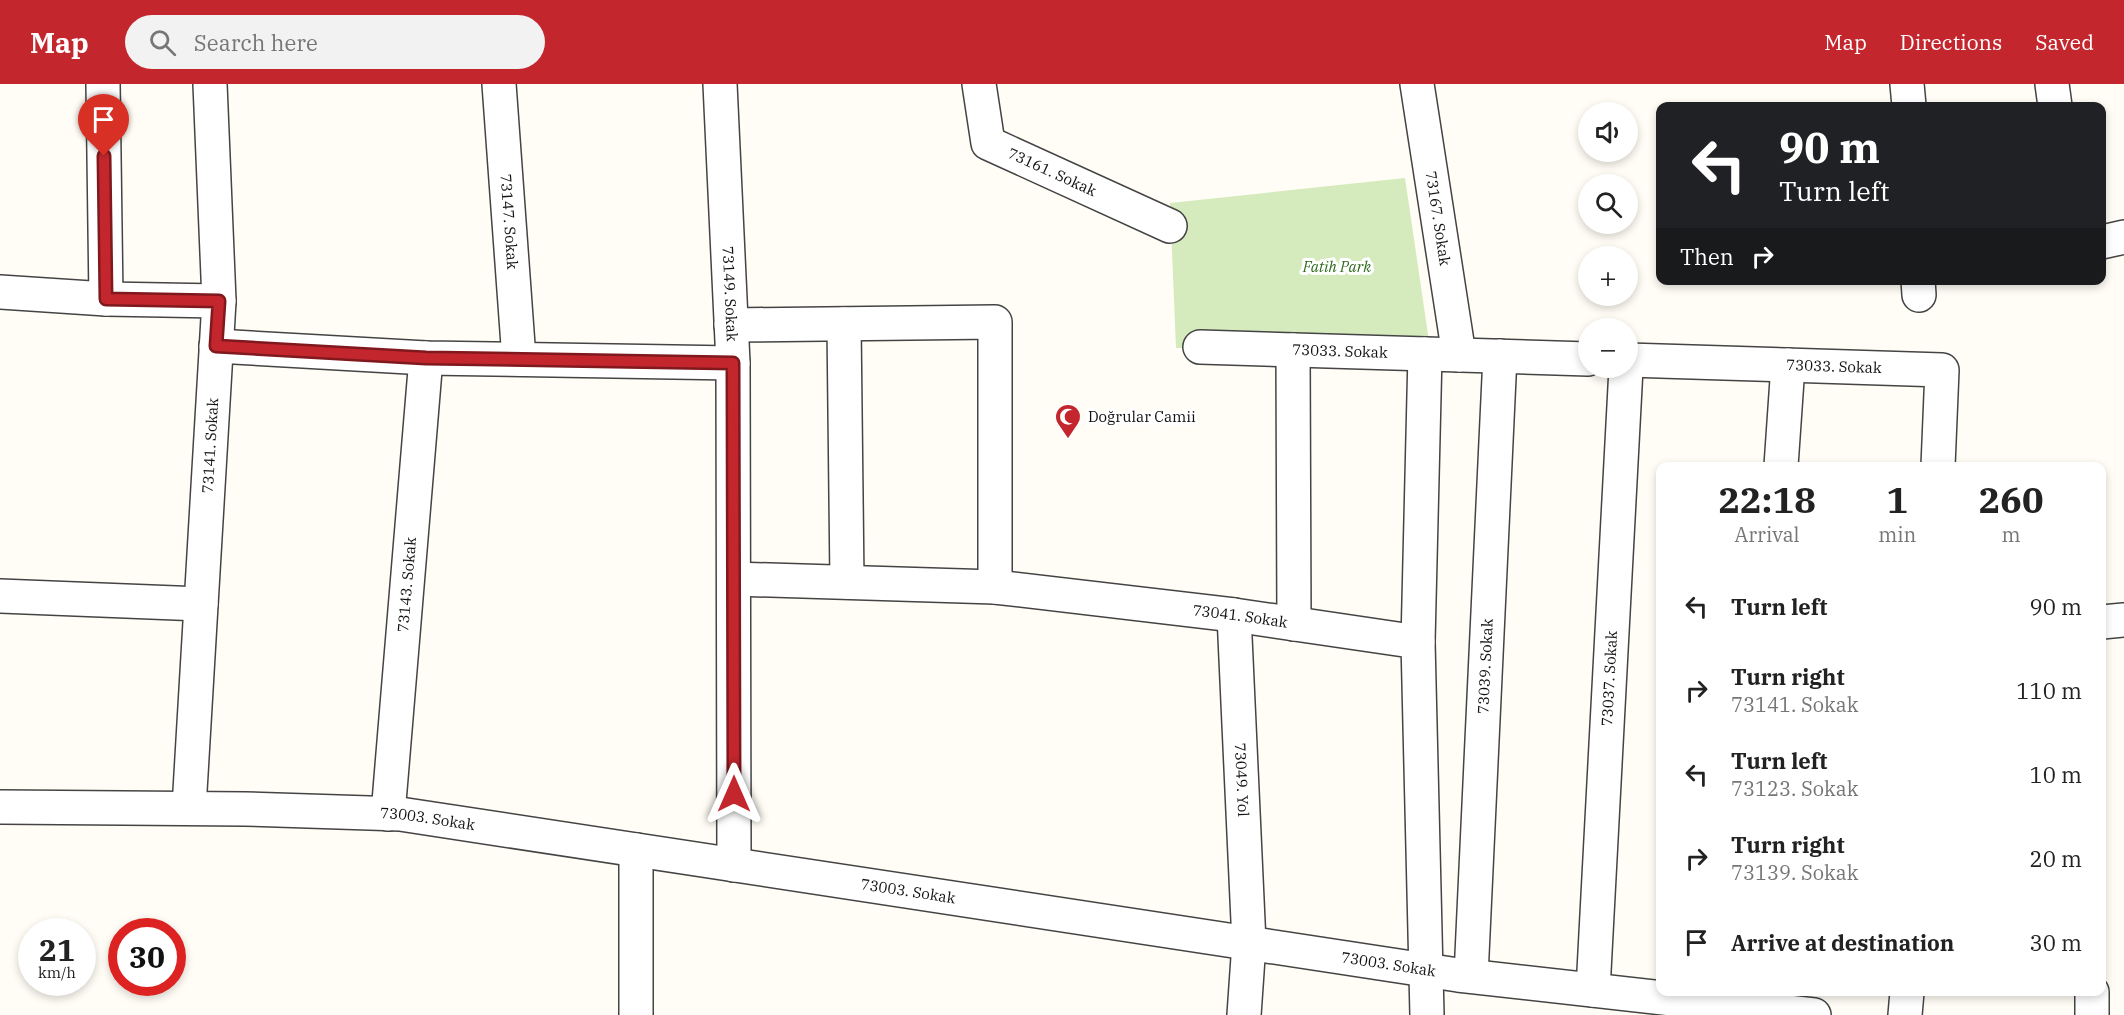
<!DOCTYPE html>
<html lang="en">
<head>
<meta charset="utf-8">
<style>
  :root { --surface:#fff; --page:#f2f2f2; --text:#222; --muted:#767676; --accent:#c4262e }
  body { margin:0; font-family:"IBM Plex Serif",serif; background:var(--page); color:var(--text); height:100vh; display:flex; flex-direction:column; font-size:22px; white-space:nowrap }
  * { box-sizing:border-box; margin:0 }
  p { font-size:20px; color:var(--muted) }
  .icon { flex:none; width:33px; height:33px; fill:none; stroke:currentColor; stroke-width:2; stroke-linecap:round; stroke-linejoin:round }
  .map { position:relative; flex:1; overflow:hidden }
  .side { position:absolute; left:1656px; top:378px; width:450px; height:534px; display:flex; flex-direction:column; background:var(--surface); border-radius:12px; box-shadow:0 3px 9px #0003 }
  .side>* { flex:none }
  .banner { position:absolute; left:1656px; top:18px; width:450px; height:183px; border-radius:12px; box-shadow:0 3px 9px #0003; background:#202124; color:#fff; overflow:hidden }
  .controls { position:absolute; left:1578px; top:18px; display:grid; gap:12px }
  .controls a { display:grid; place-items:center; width:60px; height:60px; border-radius:50%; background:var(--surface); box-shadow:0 3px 9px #0003; font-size:30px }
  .speed { position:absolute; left:18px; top:834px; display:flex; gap:12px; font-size:30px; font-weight:700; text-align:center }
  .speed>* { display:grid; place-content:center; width:78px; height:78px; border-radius:50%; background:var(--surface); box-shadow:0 3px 9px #0003; line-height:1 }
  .speed small { font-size:15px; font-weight:400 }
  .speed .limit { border:9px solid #d22; background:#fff; color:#111 }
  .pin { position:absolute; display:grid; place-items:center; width:51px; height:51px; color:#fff; margin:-62px -26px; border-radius:50% 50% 50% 0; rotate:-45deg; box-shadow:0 0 6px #0007 }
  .pin .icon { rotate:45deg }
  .me { position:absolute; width:66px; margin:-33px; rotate:0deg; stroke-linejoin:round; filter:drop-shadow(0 0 4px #0008) }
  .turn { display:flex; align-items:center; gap:21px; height:126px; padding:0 24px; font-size:27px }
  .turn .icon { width:78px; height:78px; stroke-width:2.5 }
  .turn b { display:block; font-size:42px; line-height:51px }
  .then { display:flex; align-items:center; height:57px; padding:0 24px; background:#0003; gap:12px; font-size:22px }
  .eta { display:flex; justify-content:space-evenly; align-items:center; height:102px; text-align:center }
  .eta b { font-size:36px; font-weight:700; line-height:42px }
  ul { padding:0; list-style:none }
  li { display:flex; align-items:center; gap:18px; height:84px; padding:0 24px }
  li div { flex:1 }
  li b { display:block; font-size:22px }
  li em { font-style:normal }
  header { display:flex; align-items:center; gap:36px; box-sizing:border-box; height:84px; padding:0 30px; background:var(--accent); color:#fff }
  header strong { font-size:28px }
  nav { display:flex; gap:33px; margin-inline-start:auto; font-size:21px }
  .search { width:420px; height:54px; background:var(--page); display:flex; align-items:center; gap:15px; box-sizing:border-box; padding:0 21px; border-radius:33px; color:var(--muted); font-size:22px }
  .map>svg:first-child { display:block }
  .green { fill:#d5ebbd }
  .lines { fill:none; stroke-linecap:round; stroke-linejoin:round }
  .minor-casing { stroke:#444; stroke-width:36 }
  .minor { stroke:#fff; stroke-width:33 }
  .route-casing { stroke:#7f191e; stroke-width:15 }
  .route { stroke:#c4262e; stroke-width:10 }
  .labels { text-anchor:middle; stroke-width:6; stroke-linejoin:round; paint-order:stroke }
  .street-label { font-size:15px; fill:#111; stroke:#fff }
  .park-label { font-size:15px; font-style:italic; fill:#2f6b1f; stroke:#fff }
  .poi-label { font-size:15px; fill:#111; stroke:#fff; text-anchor:start }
</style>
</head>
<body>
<header>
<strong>Map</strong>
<div class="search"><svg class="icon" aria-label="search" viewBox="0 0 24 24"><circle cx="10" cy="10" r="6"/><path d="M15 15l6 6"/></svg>Search here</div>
<nav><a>Map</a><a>Directions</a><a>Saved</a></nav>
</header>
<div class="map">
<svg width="2124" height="931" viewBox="0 0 2124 931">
  <rect width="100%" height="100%" fill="#fffdf5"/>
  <!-- green -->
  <polygon class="green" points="1405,94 1430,264 1176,264 1170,119"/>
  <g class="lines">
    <defs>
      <g id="minor">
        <polyline points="103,0 106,215"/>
        <path id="s1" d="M499 0 519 275"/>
        <path id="s2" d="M720 0 733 279 734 781"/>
        <path id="s3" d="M979 0 988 59 1170 142"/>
        <path id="s4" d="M1417 0 1459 271"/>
        <polyline points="1907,0 1909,22"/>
        <polyline points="2052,0 2055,22"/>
        <polyline points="2102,158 2124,153"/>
        <polyline points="1918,196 1919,211"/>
        <polyline points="0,208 106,215 219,217"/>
        <polyline points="844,240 847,498"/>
        <polyline points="731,241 995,238 995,503"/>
        <polyline points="216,262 426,274 733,279"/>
        <path id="s5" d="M1200 263 1588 275"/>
        <polyline points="1293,266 1294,540"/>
        <path id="s6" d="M1628 276 1942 286 1938 382"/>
        <polyline points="1781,382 1788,281"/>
        <path id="s7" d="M734 495 995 503 1234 531 1418 558 1427 931"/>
        <polyline points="0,512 201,520"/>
        <path id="s8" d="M1234 531 1249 859 1244 931"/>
        <polyline points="2102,538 2124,536"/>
        <polyline points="1418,558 1425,270"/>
        <path id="s9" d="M0 723 245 725 400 730 1458 891 1814 931"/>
        <path id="s10" d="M189 724 219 217 210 0"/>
        <path id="s11" d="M388 730 426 274"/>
        <path id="s12" d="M1471 892 1500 272"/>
        <path id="s13" d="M1593 906 1626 284"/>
        <polyline points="2092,908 2092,931"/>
        <polyline points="636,931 636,766"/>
        <polyline points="1905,931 1907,908"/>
      </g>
    </defs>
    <!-- minor casing -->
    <use href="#minor" class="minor-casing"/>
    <!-- minor -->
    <use href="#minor" class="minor"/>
  </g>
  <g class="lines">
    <defs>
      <polyline id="route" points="104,72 106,215 219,217 216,262 426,274 733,279 734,710"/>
    </defs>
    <!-- route casing -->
    <use href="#route" class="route-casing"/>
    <!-- route -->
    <use href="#route" class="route"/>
  </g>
  <!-- icons -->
  <defs>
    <symbol id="mosque-pin" viewBox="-11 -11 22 30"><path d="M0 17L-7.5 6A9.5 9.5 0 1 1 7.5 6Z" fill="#c4262e" stroke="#fff"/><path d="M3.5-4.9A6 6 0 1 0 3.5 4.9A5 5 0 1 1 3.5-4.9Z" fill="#fff"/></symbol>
  </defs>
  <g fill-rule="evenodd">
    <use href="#mosque-pin" x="1053" y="318" width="30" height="40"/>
  </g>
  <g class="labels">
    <!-- street labels -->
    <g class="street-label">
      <text dy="5" stroke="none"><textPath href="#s3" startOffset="130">73161. Sokak</textPath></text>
      <text dy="5" stroke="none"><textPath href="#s4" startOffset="136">73167. Sokak</textPath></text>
      <text dy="5" stroke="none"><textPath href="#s1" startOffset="138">73147. Sokak</textPath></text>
      <text dy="5" stroke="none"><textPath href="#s2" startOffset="210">73149. Sokak</textPath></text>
      <text dy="5" stroke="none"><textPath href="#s5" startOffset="140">73033. Sokak</textPath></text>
      <text dy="5" stroke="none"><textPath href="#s6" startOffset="206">73033. Sokak</textPath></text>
      <text dy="5" stroke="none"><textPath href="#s10" startOffset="363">73141. Sokak</textPath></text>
      <text dy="5" stroke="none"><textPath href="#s11" startOffset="230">73143. Sokak</textPath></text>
      <text dy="5" stroke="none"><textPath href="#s7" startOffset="508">73041. Sokak</textPath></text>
      <text dy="5" stroke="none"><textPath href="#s12" startOffset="310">73039. Sokak</textPath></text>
      <text dy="5" stroke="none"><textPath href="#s13" startOffset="312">73037. Sokak</textPath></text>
      <text dy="5" stroke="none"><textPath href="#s8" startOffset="165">73049. Yol</textPath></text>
      <text dy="5" stroke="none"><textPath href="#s9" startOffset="428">73003. Sokak</textPath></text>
      <text dy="5" stroke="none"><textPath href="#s9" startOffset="914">73003. Sokak</textPath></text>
      <text dy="5" stroke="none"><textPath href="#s9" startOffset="1400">73003. Sokak</textPath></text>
    </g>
    <!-- park labels -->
    <g class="park-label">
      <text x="1337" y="188">Fatih Park</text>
    </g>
    <!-- poi labels -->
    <g class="poi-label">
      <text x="1088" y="338">Doğrular Camii</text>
    </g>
  </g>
</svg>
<div class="controls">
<a><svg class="icon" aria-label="sound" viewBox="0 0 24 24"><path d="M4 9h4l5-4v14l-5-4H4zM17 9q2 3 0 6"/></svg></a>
<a><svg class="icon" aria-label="search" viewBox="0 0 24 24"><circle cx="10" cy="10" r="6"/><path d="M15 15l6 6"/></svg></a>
<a>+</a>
<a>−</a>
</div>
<div class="speed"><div>21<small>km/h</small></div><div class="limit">30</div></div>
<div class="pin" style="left:104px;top:72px;background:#d93025"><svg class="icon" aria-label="arrive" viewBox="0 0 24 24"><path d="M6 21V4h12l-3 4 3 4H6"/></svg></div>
<svg class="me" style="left:734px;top:710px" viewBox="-20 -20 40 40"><path d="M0-17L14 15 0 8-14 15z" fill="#c4262e" stroke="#fff" stroke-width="4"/></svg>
<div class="banner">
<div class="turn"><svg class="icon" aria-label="left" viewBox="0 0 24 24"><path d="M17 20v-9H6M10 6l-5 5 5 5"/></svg><div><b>90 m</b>Turn left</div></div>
<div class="then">Then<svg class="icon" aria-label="right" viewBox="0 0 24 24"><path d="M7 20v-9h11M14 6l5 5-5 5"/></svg></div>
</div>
<section class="side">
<div class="eta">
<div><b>22:18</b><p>Arrival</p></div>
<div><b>1</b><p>min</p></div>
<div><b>260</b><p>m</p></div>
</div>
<ul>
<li><svg class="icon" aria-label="left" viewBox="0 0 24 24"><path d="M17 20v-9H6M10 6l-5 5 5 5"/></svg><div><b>Turn left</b></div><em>90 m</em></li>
<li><svg class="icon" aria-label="right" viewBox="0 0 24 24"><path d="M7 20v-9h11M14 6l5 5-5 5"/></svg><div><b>Turn right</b><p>73141. Sokak</p></div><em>110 m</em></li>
<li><svg class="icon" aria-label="left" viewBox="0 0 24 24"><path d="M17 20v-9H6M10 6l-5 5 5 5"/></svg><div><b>Turn left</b><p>73123. Sokak</p></div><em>10 m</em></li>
<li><svg class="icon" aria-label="right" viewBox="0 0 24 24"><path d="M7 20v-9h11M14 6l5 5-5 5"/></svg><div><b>Turn right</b><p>73139. Sokak</p></div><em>20 m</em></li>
<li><svg class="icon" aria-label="arrive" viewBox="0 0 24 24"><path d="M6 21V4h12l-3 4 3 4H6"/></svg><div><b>Arrive at destination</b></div><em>30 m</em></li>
</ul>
</section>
</div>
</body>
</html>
